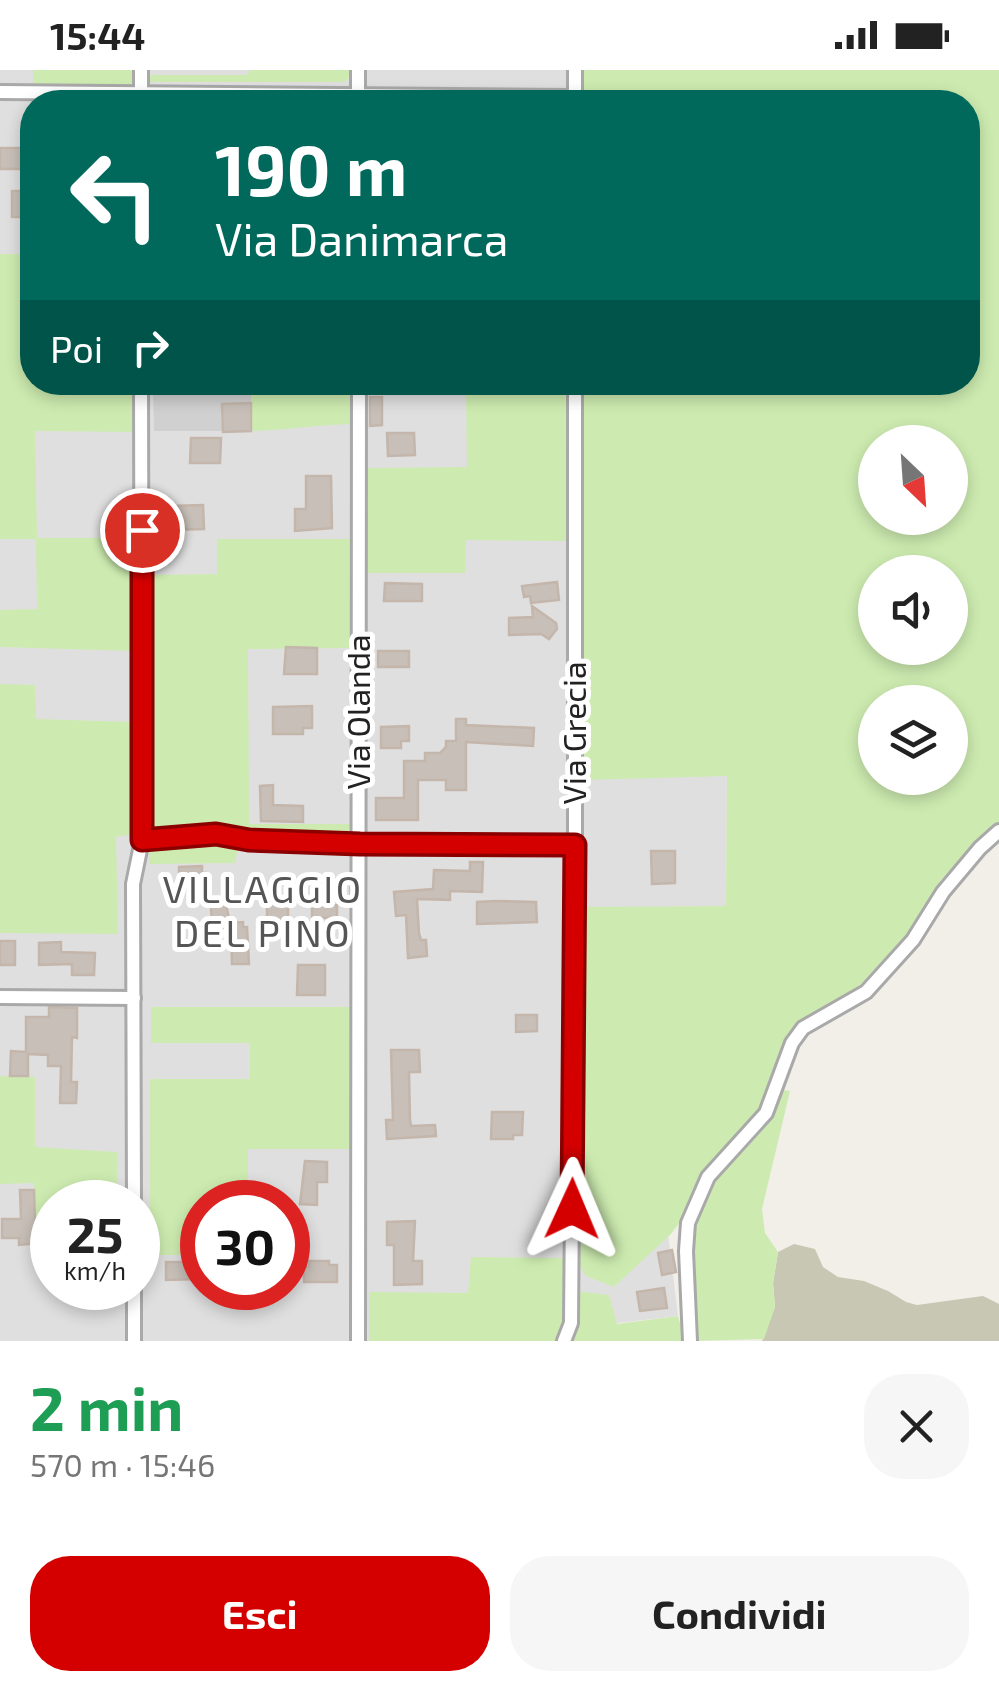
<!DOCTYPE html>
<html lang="it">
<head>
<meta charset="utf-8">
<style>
  :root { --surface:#fff; --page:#f6f6f6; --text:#222; --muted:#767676; --accent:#d40000 }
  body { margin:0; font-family:"Exo 2",sans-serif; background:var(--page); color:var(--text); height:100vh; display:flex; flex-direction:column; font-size:38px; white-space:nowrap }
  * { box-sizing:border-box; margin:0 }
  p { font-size:32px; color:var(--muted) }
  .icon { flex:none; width:55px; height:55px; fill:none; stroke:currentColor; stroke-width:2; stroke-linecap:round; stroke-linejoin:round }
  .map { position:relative; height:1271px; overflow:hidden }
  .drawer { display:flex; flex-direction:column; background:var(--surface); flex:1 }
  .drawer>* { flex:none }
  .hud { position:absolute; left:20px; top:20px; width:960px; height:305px; border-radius:40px; box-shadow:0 5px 15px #0003; background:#00695c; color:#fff; overflow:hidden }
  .needle { width:65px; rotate:155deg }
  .buttons { position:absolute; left:858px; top:355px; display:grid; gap:20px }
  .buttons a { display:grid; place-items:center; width:110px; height:110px; border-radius:50%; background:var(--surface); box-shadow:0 5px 15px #0003; font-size:50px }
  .speed { position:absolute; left:30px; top:1110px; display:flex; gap:20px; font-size:50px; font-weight:700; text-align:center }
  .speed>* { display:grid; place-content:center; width:130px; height:130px; border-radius:50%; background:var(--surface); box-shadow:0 5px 15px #0003; line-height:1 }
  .speed small { font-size:25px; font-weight:400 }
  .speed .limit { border:15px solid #d22; background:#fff; color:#111 }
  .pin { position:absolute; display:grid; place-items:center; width:85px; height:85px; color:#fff; margin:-42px; border:5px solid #fff; border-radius:50%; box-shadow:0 2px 10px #0007 }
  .me { position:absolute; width:110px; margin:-55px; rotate:1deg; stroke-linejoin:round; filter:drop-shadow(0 0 8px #0008) }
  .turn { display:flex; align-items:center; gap:35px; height:210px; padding:0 30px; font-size:45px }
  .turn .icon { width:130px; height:130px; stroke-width:2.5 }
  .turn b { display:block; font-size:70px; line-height:85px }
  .then { display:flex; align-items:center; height:95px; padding:0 30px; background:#0003; gap:20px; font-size:38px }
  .round { display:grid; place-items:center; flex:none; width:105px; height:105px; border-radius:40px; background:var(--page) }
  .headline { display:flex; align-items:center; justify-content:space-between; height:170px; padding:0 30px }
  h1 { font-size:60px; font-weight:700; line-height:75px; color:#1e9e55 }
  .button { display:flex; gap:20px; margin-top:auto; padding:20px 30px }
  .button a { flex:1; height:115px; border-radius:40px; background:var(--accent); color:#fff; font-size:40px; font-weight:700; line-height:115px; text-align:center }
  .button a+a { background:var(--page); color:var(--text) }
  .status { display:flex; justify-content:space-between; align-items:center; height:70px; padding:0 50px; background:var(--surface); direction:ltr }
  .status svg { height:28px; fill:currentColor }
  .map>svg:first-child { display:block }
  .residential { fill:#e0dfdf; fill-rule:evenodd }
  .religious { fill:#d0d0d0 }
  .construction { fill:#c7c7b4 }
  .grass { fill:#cdebb0; fill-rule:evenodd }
  .building { fill:#c7bfb8; stroke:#c4b6ab; stroke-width:2.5 }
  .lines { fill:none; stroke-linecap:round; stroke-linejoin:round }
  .street-casing { stroke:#a9a9a9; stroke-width:18 }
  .street { stroke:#fff; stroke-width:12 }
  .route-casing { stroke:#8a0000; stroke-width:25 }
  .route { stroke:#d40000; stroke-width:18 }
  .labels { text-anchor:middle; stroke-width:10; stroke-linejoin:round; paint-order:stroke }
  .street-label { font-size:32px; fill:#222; stroke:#fff }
  .quarter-label { font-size:38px; letter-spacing:2.5px; fill:#555; stroke:#fff }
</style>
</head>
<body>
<div class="status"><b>15:44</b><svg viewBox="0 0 49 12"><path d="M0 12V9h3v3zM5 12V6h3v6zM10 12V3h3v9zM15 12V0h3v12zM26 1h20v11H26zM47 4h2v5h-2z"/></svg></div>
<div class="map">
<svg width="999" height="1271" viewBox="0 0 999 1271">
  <rect width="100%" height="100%" fill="#f2efe9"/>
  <!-- residential -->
  <path class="residential" d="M0 0H582V32H32V312L582 313 583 709 727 705 726 836 584 838 614 1217 668 1164 678 1246 576 1258 570 1271H0ZM52 1132H138V1218H52ZM202 1132H288V1218H202Z"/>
  <!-- religious -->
  <polygon class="religious" points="153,313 251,313 251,361 154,361"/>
  <!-- construction -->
  <polygon class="construction" points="794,1174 815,1179 823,1197 838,1207 864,1211 888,1221 906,1232 917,1235 983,1226 999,1234 999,1271 762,1271 775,1237 773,1213 778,1182"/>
  <!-- grass -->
  <g class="grass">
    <polygon points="33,0 137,0 137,8 130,16 54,18 33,15"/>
    <polygon points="249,0 350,0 350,7 344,12 149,12 149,5 248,5"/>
    <path d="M582 0H999V752L976 771 941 810 909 862 858 917 801 955 788 971 760 1038 750 1055 700 1107 686 1144 671 1164 614 1217 586 1206 580 1197 584 837 726 836 727 706 583 710 582 313 968 312V32H582ZM875 372H950V448H875ZM875 502H950V578H875ZM875 632H950V708H875Z"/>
    <polygon points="0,184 32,184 32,312 134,313 134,362 35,361 37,468 135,468 134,581 0,577 0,540 37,539 36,469 0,469"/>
    <path d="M251 313H351L352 354C318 355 286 360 251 361Z"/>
    <polygon points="466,313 565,313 566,471 466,470 465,503 365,503 366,398 467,397"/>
    <polygon points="217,469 349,469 349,578 248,579 249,754 350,754 347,767 208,760 149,764 152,505 217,504"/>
    <polygon points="0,614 35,615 36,649 133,652 134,764 116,767 118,864 0,863"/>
    <polygon points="224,769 238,778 235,793 149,794 149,782 152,776 175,770"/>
    <polygon points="151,937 351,937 350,1079 248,1079 248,1132 202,1132 202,1185 150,1185 150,1009 250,1009 250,973 151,973"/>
    <polygon points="0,1006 35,1007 35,1077 117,1082 117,1132 52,1132 52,1148 35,1149 34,1113 0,1114"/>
    <polygon points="782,1020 790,1021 762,1139 765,1163 778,1182 773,1213 775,1237 764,1269 694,1271 694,1154 716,1104 760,1062"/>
    <polygon points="471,1187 566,1188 566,1251 559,1271 369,1271 369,1222 468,1223"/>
    <polygon points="575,1221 609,1225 617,1254 678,1246 685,1271 570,1271 576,1258"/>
  </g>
  <!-- building -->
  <g class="building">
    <rect x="0" y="78" width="26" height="21"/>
    <rect x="12" y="121" width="12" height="26"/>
    <polygon points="370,327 382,327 382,355 370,356"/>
    <polygon points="251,333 251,361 223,362 222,334"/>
    <polygon points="387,363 414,363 415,385 388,386"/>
    <polygon points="191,368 221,368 220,393 190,393"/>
    <polygon points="306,406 331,406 332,458 295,461 295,439 306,439"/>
    <polygon points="203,435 204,459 171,460 171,436"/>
    <polygon points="557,512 559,530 531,533 530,526 524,527 522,516"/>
    <polygon points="385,513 422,514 422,531 384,531"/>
    <polygon points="532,536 556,553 557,559 549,569 541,564 509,565 509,548 533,547"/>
    <polygon points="286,577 317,578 317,604 284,604"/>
    <rect x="378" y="581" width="31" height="16"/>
    <polygon points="312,636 312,658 303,658 303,664 273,664 273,637"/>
    <polygon points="456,649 466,649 466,655 534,658 533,676 466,672 466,720 446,720 446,710 418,710 418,750 376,750 376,728 404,728 404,691 425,691 425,683 440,683 446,677 446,671 456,671"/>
    <polygon points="409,656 409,671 401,671 401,678 381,678 381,657"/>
    <polygon points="273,715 273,735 303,736 303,752 261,751 260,716"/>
    <polygon points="651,781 675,781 675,813 652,814"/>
    <polygon points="470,792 483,792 482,822 450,821 450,830 417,829 419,863 421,870 426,870 427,886 408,888 406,845 396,846 394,822 433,819 434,800 470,801"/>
    <polygon points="202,796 202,803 206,803 206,813 200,814 200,820 179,820 179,797"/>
    <polygon points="495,831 536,832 537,852 477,854 477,832"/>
    <rect x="267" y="833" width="21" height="20"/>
    <polygon points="226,835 230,853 243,852 243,857 247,857 249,894 232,894 231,863 206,863 206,855 212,855 211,837"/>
    <rect x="312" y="835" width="25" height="13"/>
    <rect x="0" y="871" width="15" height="24"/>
    <polygon points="61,872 61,882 95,883 94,905 72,905 72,894 39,895 39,873"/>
    <polygon points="298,895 325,895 325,925 297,925"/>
    <polygon points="49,937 77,938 77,968 72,967 71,1012 77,1012 76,1033 60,1033 61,996 48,996 48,985 28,984 28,1006 10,1006 11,981 26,982 26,947 49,947"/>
    <polygon points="516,945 537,945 537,961 516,962"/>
    <polygon points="391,980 419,980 420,1002 409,1002 410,1050 411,1056 435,1055 436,1066 387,1069 386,1050 393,1050"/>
    <polygon points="492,1042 523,1042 522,1065 513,1065 513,1069 491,1069"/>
    <polygon points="305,1091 327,1092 327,1112 317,1112 317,1135 300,1134"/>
    <polygon points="20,1120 34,1120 35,1153 52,1153 52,1172 19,1175 19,1168 2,1168 2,1149 21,1149"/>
    <polygon points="415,1151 413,1191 422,1191 422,1214 394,1215 394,1175 387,1175 387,1152"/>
    <polygon points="672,1180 676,1202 662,1205 658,1183"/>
    <polygon points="309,1191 329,1191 329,1195 337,1195 337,1212 304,1212 304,1197 309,1197"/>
    <polygon points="166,1192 199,1192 200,1209 166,1210"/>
    <polygon points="664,1218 667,1238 640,1241 637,1222"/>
  </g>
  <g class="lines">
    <defs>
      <g id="street">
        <polyline points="141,0 141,32"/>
        <polyline points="575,0 575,32"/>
        <polyline points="0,22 575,27"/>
        <polyline points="358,32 358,0"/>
        <polyline points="142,770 215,764 249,770 359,773 575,775"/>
        <polyline points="0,927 134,928"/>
        <polyline points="134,1132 133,814 142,770 141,312"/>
        <polyline points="134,1218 134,1271"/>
        <polyline points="358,1271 359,312"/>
        <polyline points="564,1271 571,1253 575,775 575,312"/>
        <polyline points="690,1271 686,1181 688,1153 708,1107 766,1043 792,973 803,958 866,922 913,870 943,822 980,778 999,761"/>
      </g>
    </defs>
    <!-- street casing -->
    <use href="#street" class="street-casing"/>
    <!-- street -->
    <use href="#street" class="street"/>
  </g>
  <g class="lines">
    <defs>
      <polyline id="route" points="142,460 142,770 216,764 249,770 360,774 575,775 572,1139"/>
    </defs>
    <!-- route casing -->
    <use href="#route" class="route-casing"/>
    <!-- route -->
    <use href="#route" class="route"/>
  </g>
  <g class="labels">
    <!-- street labels -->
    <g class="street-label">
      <text transform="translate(359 642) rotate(-90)" y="11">Via Olanda</text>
      <text transform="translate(575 663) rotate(-90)" y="11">Via Grecia</text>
    </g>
    <!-- quarter labels -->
    <g class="quarter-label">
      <text x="263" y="833">VILLAGGIO<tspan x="263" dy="44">DEL PINO</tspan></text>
    </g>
  </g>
</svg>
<div class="buttons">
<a><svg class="needle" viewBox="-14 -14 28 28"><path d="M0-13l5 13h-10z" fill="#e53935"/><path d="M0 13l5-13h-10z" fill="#767676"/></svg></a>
<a><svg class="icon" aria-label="sound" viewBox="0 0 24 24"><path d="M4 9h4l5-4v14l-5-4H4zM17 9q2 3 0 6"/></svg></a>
<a><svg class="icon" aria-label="layers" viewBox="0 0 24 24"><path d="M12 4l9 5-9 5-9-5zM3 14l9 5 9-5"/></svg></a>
</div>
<div class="speed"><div>25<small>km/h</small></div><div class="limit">30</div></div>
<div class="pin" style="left:142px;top:460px;background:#d93025"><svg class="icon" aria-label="arrive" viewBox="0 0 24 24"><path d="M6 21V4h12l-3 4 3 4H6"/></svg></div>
<svg class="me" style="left:572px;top:1139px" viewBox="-20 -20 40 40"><path d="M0-17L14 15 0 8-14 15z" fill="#d40000" stroke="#fff" stroke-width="4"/></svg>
<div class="hud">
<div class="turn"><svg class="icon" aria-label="left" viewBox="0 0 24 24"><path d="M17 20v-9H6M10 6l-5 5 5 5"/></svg><div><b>190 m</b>Via Danimarca</div></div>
<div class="then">Poi<svg class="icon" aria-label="right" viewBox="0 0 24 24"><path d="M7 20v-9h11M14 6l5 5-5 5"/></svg></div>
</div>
</div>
<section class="drawer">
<div class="headline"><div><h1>2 min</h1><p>570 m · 15:46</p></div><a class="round"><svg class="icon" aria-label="close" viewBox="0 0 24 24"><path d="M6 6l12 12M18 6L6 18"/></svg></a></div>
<div class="button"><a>Esci</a><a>Condividi</a></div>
</section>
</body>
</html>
